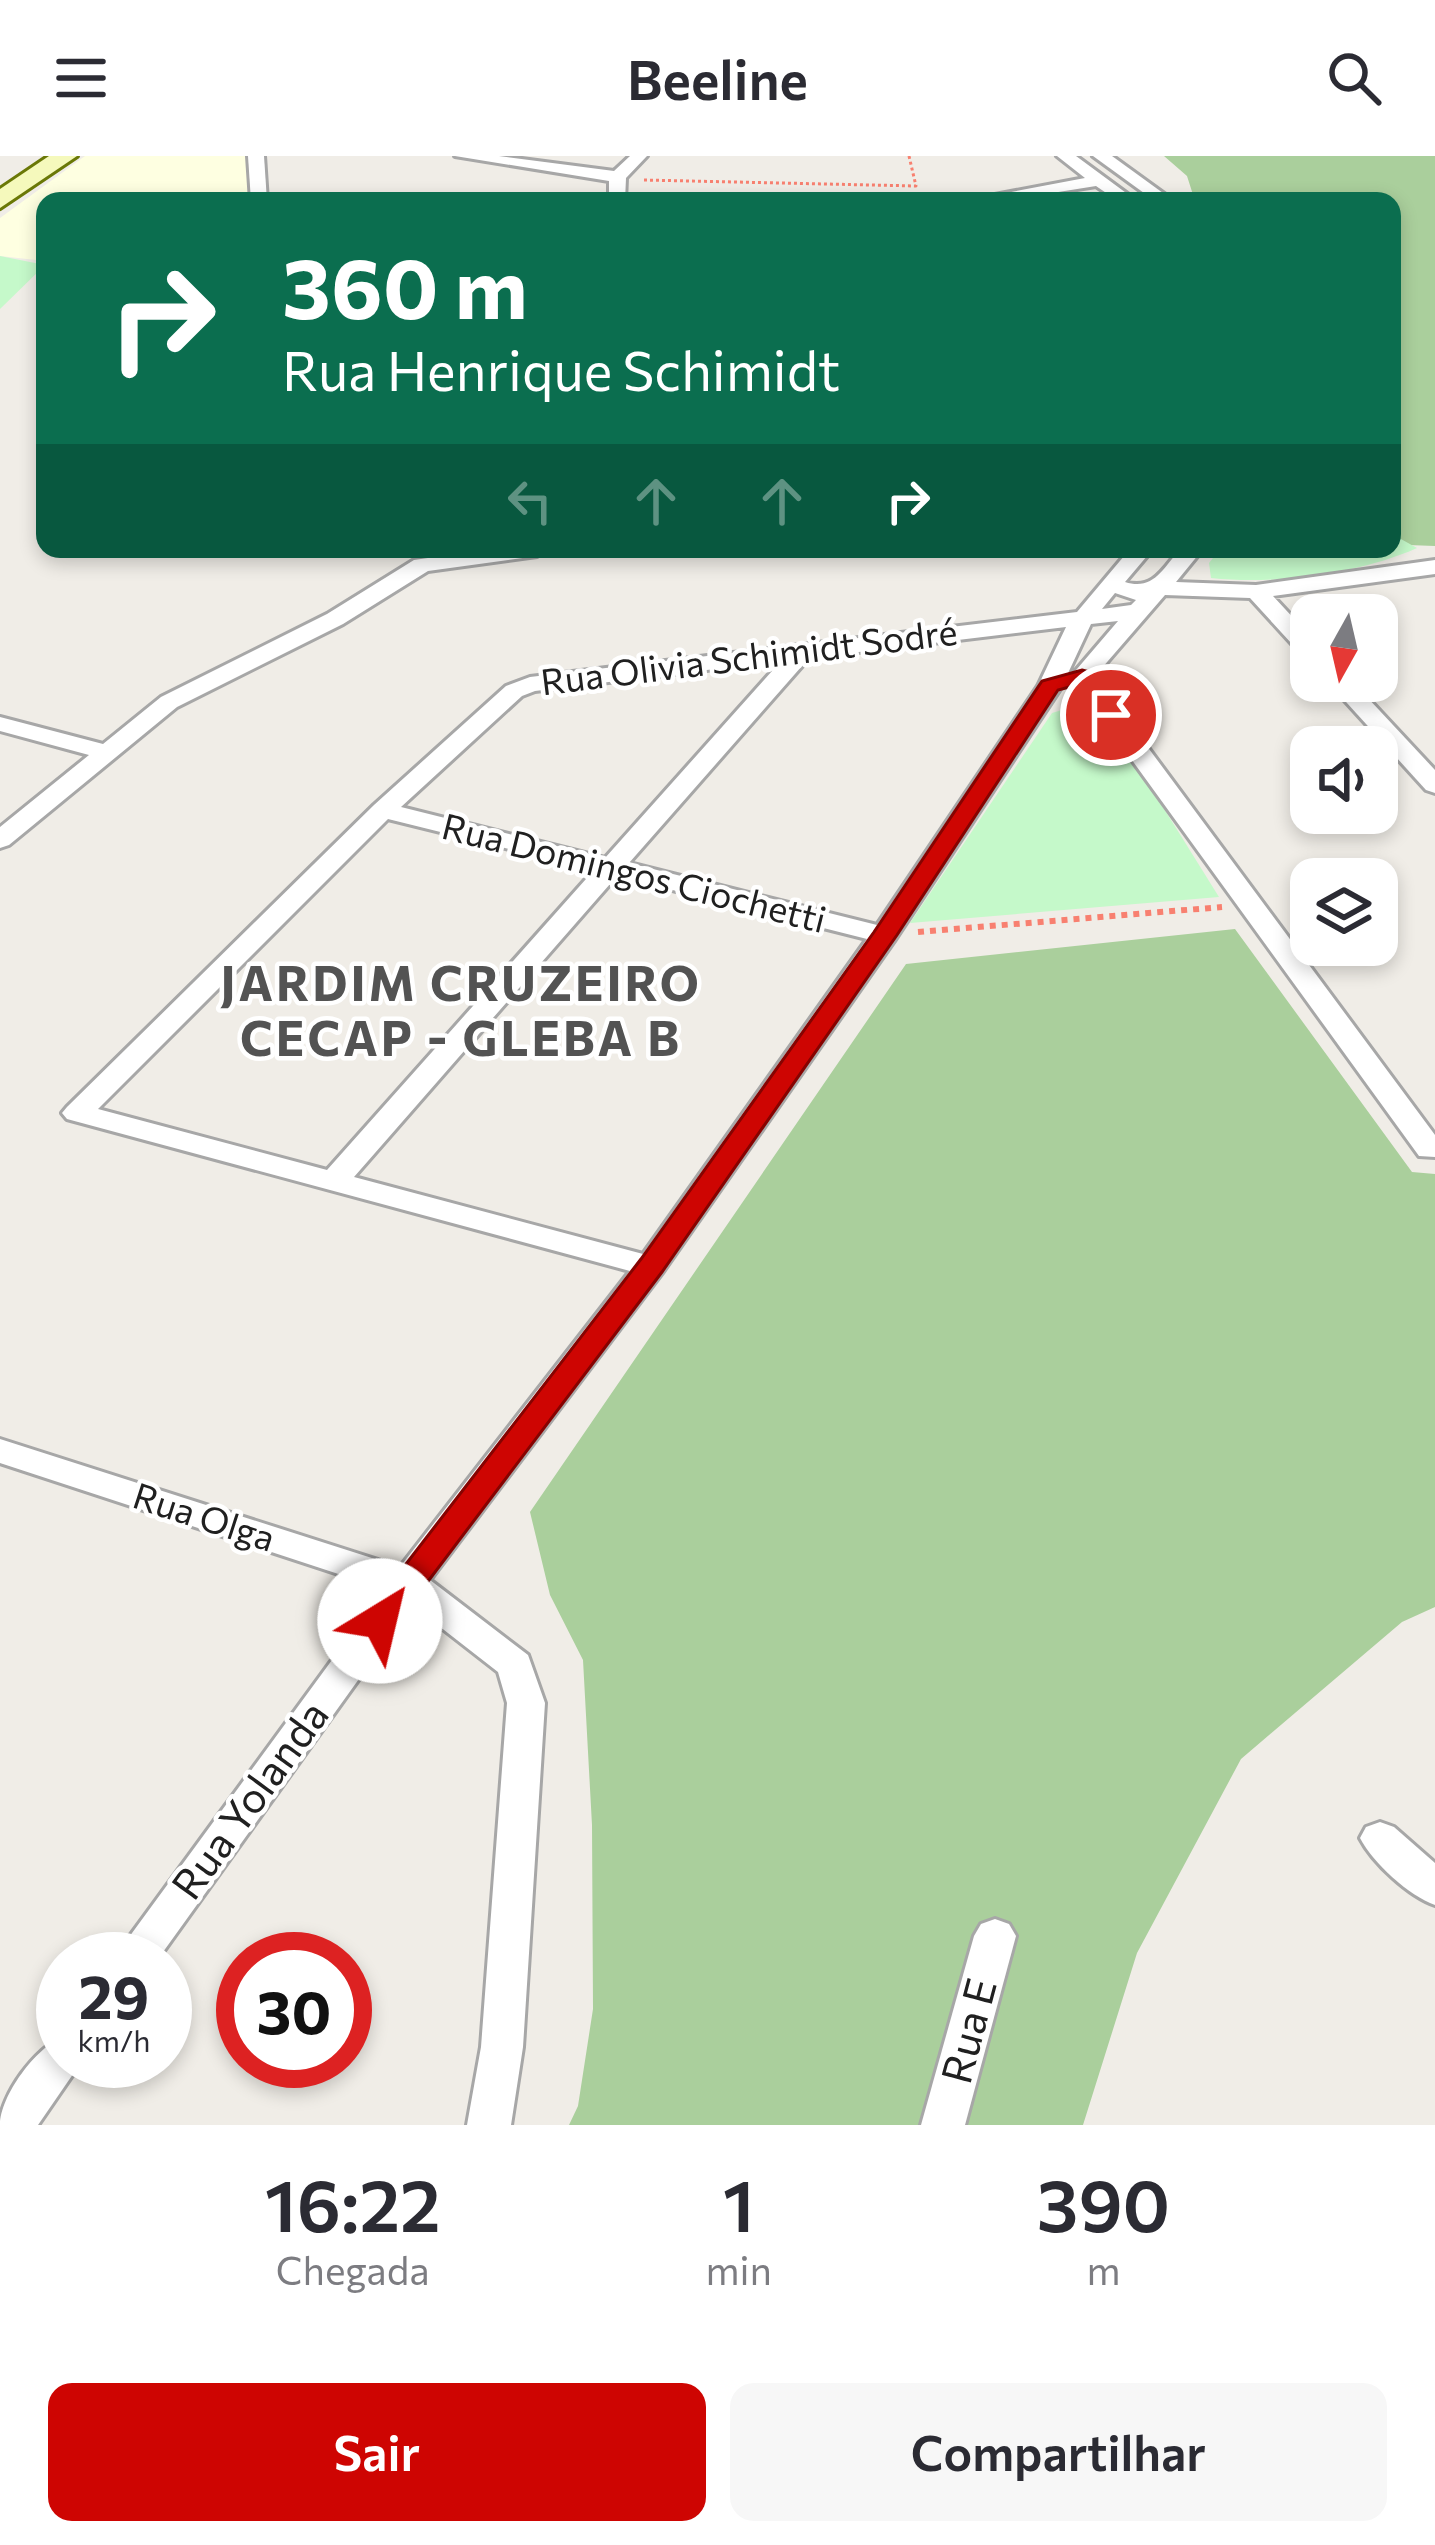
<!DOCTYPE html>
<html lang="pt">
<head>
<meta charset="utf-8">
<style>
  :root { --surface:#fff; --page:#f7f7f7; --text:#2b2b33; --muted:#7c7c81; --accent:#ce0502 }
  body { margin:0; font-family:Commissioner,sans-serif; background:var(--page); color:var(--text); height:100vh; display:flex; flex-direction:column; font-size:45px; white-space:nowrap }
  * { box-sizing:border-box; margin:0 }
  p { font-size:39px; color:var(--muted) }
  .icon { flex:none; width:66px; height:66px; fill:none; stroke:currentColor; stroke-width:2; stroke-linecap:round; stroke-linejoin:round }
  .map { position:relative; height:1969px; overflow:hidden }
  .drawer { display:flex; flex-direction:column; background:var(--surface); flex:1 }
  .drawer>* { flex:none }
  .top-card { position:absolute; left:36px; top:36px; width:1365px; height:366px; border-radius:24px; box-shadow:0 6px 18px #0003; background:#0b6e4f; color:#fff; overflow:hidden }
  .needle { width:78px; rotate:188deg }
  .buttons { position:absolute; left:1290px; top:438px; display:grid; gap:24px }
  .buttons a { display:grid; place-items:center; width:108px; height:108px; border-radius:24px; background:var(--surface); box-shadow:0 6px 18px #0003; font-size:60px }
  .speed { position:absolute; left:36px; top:1776px; display:flex; gap:24px; font-size:60px; font-weight:700; text-align:center }
  .speed>* { display:grid; place-content:center; width:156px; height:156px; border-radius:50%; background:var(--surface); box-shadow:0 6px 18px #0003; line-height:1 }
  .speed small { font-size:30px; font-weight:400 }
  .speed .limit { border:18px solid #d22; background:#fff; color:#111 }
  .pin { position:absolute; display:grid; place-items:center; width:102px; height:102px; color:#fff; margin:-51px; border:6px solid #fff; border-radius:50%; box-shadow:0 3px 12px #0007 }
  .me { position:absolute; width:132px; margin:-66px; rotate:36deg; stroke-linejoin:round; filter:drop-shadow(0 0 9px #0008) }
  .turn { display:flex; align-items:center; gap:42px; height:252px; padding:0 48px; font-size:54px }
  .turn .icon { width:156px; height:156px; stroke-width:2.5 }
  .turn b { display:block; font-size:84px; line-height:102px }
  .lanes { display:flex; align-items:center; height:114px; padding:0 48px; background:#0003; justify-content:center; gap:60px; direction:ltr }
  .lanes .off { opacity:.35 }
  .eta { display:flex; justify-content:space-evenly; align-items:center; height:204px; text-align:center }
  .eta b { font-size:72px; font-weight:600; line-height:84px }
  .primary-button { display:flex; gap:24px; margin-top:auto; padding:24px 48px }
  .primary-button a { flex:1; height:138px; border-radius:24px; background:var(--accent); color:#fff; font-size:48px; font-weight:600; line-height:138px; text-align:center }
  .primary-button a+a { background:var(--page); color:var(--text) }
  header { display:flex; justify-content:space-between; align-items:center; height:156px; padding:0 48px; background:var(--surface); font-size:54px; font-weight:600 }
  .map>svg:first-child { display:block }
  .education { fill:#feffe1 }
  .forest { fill:#aacf9c }
  .park { fill:#c5f9ca }
  .lines { fill:none; stroke-linecap:round; stroke-linejoin:round }
  .minor-casing { stroke:#a7a7a7; stroke-width:6 }
  .secondary-casing { stroke:#6a7806; stroke-width:6 }
  .path-far1 { stroke:#f88070; stroke-width:3; stroke-dasharray:3 3; stroke-linecap:butt }
  .path { stroke:#f88070; stroke-width:6; stroke-dasharray:6 6; stroke-linecap:butt }
  .minor { fill:#fff; fill-rule:evenodd }
  .secondary { fill:#f5f9bc; fill-rule:evenodd }
  .route { fill:#ce0502; stroke:#860301; stroke-width:3 }
  .labels { text-anchor:middle; stroke-width:9; stroke-linejoin:round; paint-order:stroke }
  .street-label { font-size:36px; fill:#202020; stroke:#fff }
  .near-street-label { font-size:42px; fill:#202020; stroke:#fff }
  .district-label { font-size:48px; font-weight:bold; letter-spacing:3px; fill:#535353; stroke:#fff }
</style>
</head>
<body>
<header><svg class="icon" aria-label="menu" viewBox="0 0 24 24"><path d="M4 6h16M4 12h16M4 18h16"/></svg>Beeline<svg class="icon" aria-label="search" viewBox="0 0 24 24"><circle cx="10" cy="10" r="6"/><path d="M15 15l6 6"/></svg></header>
<div class="map">
<svg width="1435" height="1969" viewBox="0 0 1435 1969">
  <rect width="100%" height="100%" fill="#f0ede7"/>
  <!-- education -->
  <polygon class="education" points="85,0 251,0 248,45 45,45 45,105 0,100 0,62"/>
  <!-- forest -->
  <g class="forest">
    <polygon points="1164,0 1435,0 1435,390 1408,389 1392,381 1392,45 1195,45 1187,20"/>
    <polygon points="1235,773 1412,1016 1435,1018 1435,1451 1402,1466 1241,1603 1137,1797 1083,1969 569,1969 578,1950 593,1853 592,1669 583,1504 550,1439 530,1356 906,808"/>
  </g>
  <!-- park -->
  <g class="park">
    <polygon points="0,100 45,109 0,153"/>
    <path d="M1392 378 1417 392C1359 418 1275 429 1211 422L1209 407 1220 393H1392Z"/>
    <polygon points="1078,549 1100,550 1219,741 910,767 1052,557"/>
  </g>
  <g class="lines">
    <defs>
      <g id="minor">
        <polygon points="248,0 264,0 267,45 251,45"/>
        <polygon points="455,0 499,0 614,15 630,0 647,0 626,22 625,45 609,45 609,25"/>
        <polygon points="1057,0 1076,0 1137,45 1118,45 1096,30 1002,45 963,45 1085,22"/>
        <polygon points="1093,0 1112,0 1174,45 1155,45"/>
        <polygon points="490,393 548,393 537,400 428,415 343,468 177,551 9,689 0,692 0,671 89,599 0,575 0,561 103,588 161,541 327,458 414,404"/>
        <path d="M1130 393H1153L1125 426C1153 435 1163 413 1180 393H1203L1176 426 1256 429 1435 404V418L1273 440 1311 481V502L1303 500 1250 442 1165 439 1095 520 1435 979V1001L1419 1000 1071 520 1118 465 1091 468 1062 530 894 785 662 1117 430 1424 528 1499 545 1547 523 1891 511 1969H467L481 1891 507 1547 498 1516 412 1449 158 1803H113L384 1433 0 1307V1283L400 1411 630 1115 67 963 62 957 67 951 374 649 506 530 530 521 1077 456ZM1115 437 1136 444 1131 449 1102 453ZM1066 471 1038 530 877 769 629 707 809 502ZM781 505 605 702 401 651 522 540 535 535ZM388 663 594 714 327 1014 98 953ZM617 720 867 783 643 1098 354 1021Z"/>
        <polygon points="1327,525 1352,525 1435,614 1435,637 1426,634"/>
        <path d="M1380 1666 1394 1671 1435 1707V1749C1409 1740 1373 1707 1360 1682L1366 1671Z"/>
        <polygon points="995,1763 1009,1768 1016,1780 965,1969 921,1969 974,1780 981,1768"/>
        <path d="M63 1881V1905H82L38 1969H0C0 1940 36 1891 63 1881Z"/>
      </g>
      <polygon id="secondary" points="49,0 77,0 0,52 0,33"/>
    </defs>
    <!-- minor casing -->
    <use href="#minor" class="minor-casing"/>
    <!-- secondary casing -->
    <use href="#secondary" class="secondary-casing"/>
    <!-- path-far1 -->
    <polyline class="path-far1" points="644,24 916,30 909,0"/>
    <!-- path -->
    <polyline class="path" points="918,776 1222,751"/>
    <!-- minor -->
    <use href="#minor" class="minor"/>
    <!-- secondary -->
    <use href="#secondary" class="secondary"/>
  </g>
  <!-- route -->
  <polygon class="route" points="1082,514 1090,516 1122,559 1118,563 1103,563 1077,529 1058,534 897,779 662,1116 392,1473 369,1473 364,1465 369,1456 641,1103 874,776 1042,525"/>
  <g class="labels">
    <!-- street labels -->
    <g class="street-label">
      <text transform="translate(749 501) rotate(-7)" y="13">Rua Olivia Schimidt Sodré</text>
      <text transform="translate(634 717) rotate(14)" y="13">Rua Domingos Ciochetti</text>
      <text transform="translate(204 1361) rotate(18)" y="13">Rua Olga</text>
    </g>
    <!-- near-street labels -->
    <g class="near-street-label">
      <text transform="translate(250 1644) rotate(-54)" y="15">Rua Yolanda</text>
      <text transform="translate(969 1875) rotate(-75)" y="15">Rua E</text>
    </g>
    <!-- district labels -->
    <g class="district-label">
      <text x="461" y="845">JARDIM CRUZEIRO<tspan x="461" dy="55">CECAP - GLEBA B</tspan></text>
    </g>
  </g>
</svg>
<div class="buttons">
<a><svg class="needle" viewBox="-14 -14 28 28"><path d="M0-13l5 13h-10z" fill="#e53935"/><path d="M0 13l5-13h-10z" fill="#7c7c81"/></svg></a>
<a><svg class="icon" aria-label="sound" viewBox="0 0 24 24"><path d="M4 9h4l5-4v14l-5-4H4zM17 9q2 3 0 6"/></svg></a>
<a><svg class="icon" aria-label="layers" viewBox="0 0 24 24"><path d="M12 4l9 5-9 5-9-5zM3 14l9 5 9-5"/></svg></a>
</div>
<div class="speed"><div>29<small>km/h</small></div><div class="limit">30</div></div>
<div class="pin" style="left:1111px;top:559px;background:#d93025"><svg class="icon" aria-label="arrive" viewBox="0 0 24 24"><path d="M6 21V4h12l-3 4 3 4H6"/></svg></div>
<svg class="me" style="left:380px;top:1465px" viewBox="-20 -20 40 40"><circle r="19" fill="#fff"/><path d="M0-13L10 11 0 6-10 11z" fill="#ce0502"/></svg>
<div class="top-card">
<div class="turn"><svg class="icon" aria-label="right" viewBox="0 0 24 24"><path d="M7 20v-9h11M14 6l5 5-5 5"/></svg><div><b>360 m</b>Rua Henrique Schimidt</div></div>
<div class="lanes"><svg class="icon off" aria-label="left" viewBox="0 0 24 24"><path d="M17 20v-9H6M10 6l-5 5 5 5"/></svg><svg class="icon off" aria-label="ahead" viewBox="0 0 24 24"><path d="M12 20V5M6 11l6-6 6 6"/></svg><svg class="icon off" aria-label="ahead" viewBox="0 0 24 24"><path d="M12 20V5M6 11l6-6 6 6"/></svg><svg class="icon" aria-label="right" viewBox="0 0 24 24"><path d="M7 20v-9h11M14 6l5 5-5 5"/></svg></div>
</div>
</div>
<section class="drawer">
<div class="eta">
<div><b>16:22</b><p>Chegada</p></div>
<div><b>1</b><p>min</p></div>
<div><b>390</b><p>m</p></div>
</div>
<div class="primary-button"><a>Sair</a><a>Compartilhar</a></div>
</section>
</body>
</html>
